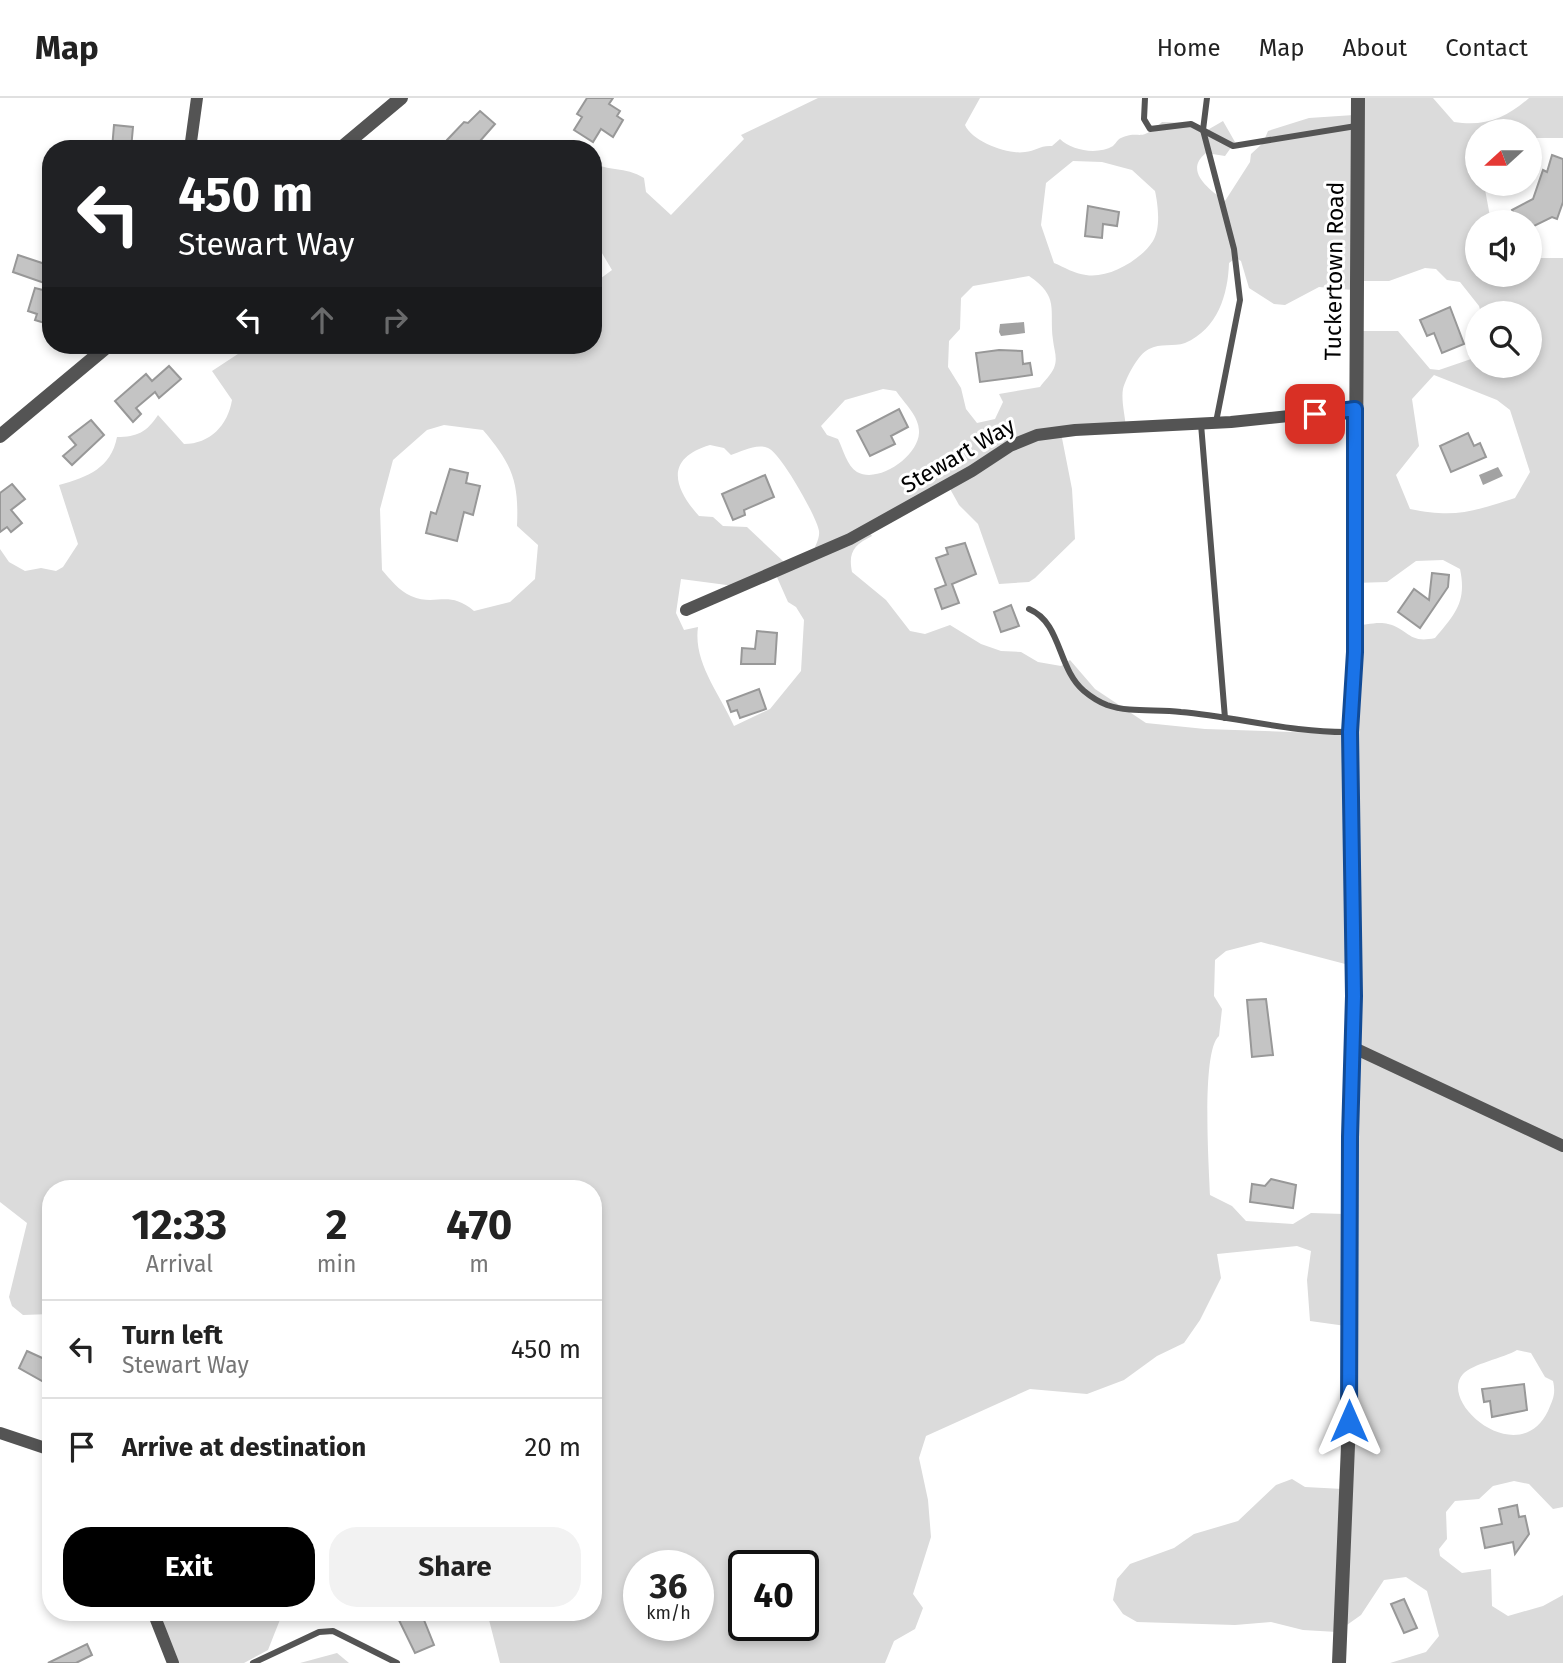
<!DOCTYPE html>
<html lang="en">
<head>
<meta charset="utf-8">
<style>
  :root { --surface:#fff; --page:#f2f2f2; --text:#222; --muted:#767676; --line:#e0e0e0; --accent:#000 }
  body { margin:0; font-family:"Fira Sans",sans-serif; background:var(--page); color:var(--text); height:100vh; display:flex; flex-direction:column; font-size:26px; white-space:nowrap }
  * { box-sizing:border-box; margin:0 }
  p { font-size:23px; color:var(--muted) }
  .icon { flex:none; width:38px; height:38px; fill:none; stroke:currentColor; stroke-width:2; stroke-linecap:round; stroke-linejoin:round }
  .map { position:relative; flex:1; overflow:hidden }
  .drawer { position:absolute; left:42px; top:1082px; width:560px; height:441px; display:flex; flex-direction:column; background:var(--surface); border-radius:28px; box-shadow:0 4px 10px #0003 }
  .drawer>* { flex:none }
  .top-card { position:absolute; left:42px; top:42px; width:560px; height:214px; border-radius:28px; box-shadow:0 4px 10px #0003; background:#202124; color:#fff; overflow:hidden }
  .needle { width:46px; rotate:249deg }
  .buttons { position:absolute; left:1465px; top:21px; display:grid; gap:14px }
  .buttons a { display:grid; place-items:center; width:77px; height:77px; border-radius:50%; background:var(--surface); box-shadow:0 4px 10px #0003; font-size:35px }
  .speed { position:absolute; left:623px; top:1452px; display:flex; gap:14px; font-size:35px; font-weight:700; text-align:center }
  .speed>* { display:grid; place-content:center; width:91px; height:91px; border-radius:50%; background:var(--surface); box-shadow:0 4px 10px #0003; line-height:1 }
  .speed small { font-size:18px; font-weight:400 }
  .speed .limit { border:4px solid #111; border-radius:10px; background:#fff; color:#111 }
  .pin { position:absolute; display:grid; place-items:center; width:60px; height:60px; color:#fff; margin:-30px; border-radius:14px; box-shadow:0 4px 10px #0006 }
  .me { position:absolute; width:77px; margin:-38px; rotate:0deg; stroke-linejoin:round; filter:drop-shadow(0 0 5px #0008) }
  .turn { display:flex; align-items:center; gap:24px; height:147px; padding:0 21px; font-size:32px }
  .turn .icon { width:91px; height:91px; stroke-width:2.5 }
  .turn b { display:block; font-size:49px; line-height:60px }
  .lanes { display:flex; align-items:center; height:66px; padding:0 21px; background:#0003; justify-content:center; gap:35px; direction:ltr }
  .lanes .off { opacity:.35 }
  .eta { display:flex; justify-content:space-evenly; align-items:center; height:119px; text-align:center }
  .eta b { font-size:42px; font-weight:700; line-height:49px }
  .action { display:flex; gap:14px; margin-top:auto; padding:14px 21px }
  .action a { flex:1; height:80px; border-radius:28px; background:var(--accent); color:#fff; font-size:28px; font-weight:700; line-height:80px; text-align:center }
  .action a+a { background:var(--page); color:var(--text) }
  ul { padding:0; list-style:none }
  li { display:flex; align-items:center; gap:21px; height:98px; padding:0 21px; border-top:2px solid var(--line) }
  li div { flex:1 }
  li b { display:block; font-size:26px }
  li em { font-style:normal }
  header { display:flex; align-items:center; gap:42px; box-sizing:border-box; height:98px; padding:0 35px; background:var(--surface); border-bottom:2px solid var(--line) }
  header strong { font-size:33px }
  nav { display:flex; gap:38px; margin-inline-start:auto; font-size:24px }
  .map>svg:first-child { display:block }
  .green { fill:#dbdbdb; fill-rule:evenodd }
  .water { fill:#a2a2a2 }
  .building { fill:#c4c4c4; stroke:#989898; stroke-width:2 }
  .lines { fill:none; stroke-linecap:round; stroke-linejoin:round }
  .service { stroke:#545454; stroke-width:6 }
  .minor { stroke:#545454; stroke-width:12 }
  .tertiary { stroke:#545454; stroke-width:14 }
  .route-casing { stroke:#114b97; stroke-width:18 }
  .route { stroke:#1a73e8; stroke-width:12 }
  .labels { text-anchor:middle; stroke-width:6; stroke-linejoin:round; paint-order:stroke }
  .street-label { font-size:23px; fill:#000; stroke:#fff }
</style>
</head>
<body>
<header>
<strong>Map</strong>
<nav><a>Home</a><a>Map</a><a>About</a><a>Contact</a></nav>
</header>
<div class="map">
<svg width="1563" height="1565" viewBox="0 0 1563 1565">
  <rect width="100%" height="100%" fill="#fff"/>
  <!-- green -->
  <g class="green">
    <path d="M818 0H980L965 27C972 43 1007 57 1025 54 1036 53 1040 47 1052 48L1060 41C1072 53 1098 57 1113 48 1116 45 1118 41 1121 40 1142 31 1138 46 1162 24L1185 25 1204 34 1223 23 1235 44 1225 58 1206 55C1183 73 1210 92 1225 103L1250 64 1251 56 1263 45 1268 33 1309 20 1354 17 1355 0H1433L1454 24C1485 29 1506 20 1529 0H1563V40H1530V33H1477V86H1484L1491 124H1477V177H1530V160H1563V1409L1553 1411 1529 1386 1514 1383 1493 1388 1479 1401 1455 1403 1446 1414 1447 1441 1439 1451 1440 1458 1462 1475 1491 1471 1492 1508 1508 1518 1543 1508 1563 1497V1565H1390L1426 1554 1439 1538 1427 1493 1406 1479 1384 1482 1361 1517 1337 1534 1303 1532 1271 1524 1235 1527 1137 1524 1123 1516 1113 1502 1117 1481 1130 1466 1174 1450 1194 1436 1238 1423 1276 1387 1292 1381 1305 1389 1343 1391 1346 1228 1310 1223 1307 1182 1311 1153 1297 1148 1217 1156 1221 1180 1200 1222 1184 1245 1157 1258 1124 1282 1087 1296 1030 1291 926 1338 919 1360 928 1402 931 1439 913 1496 923 1510 915 1531 894 1543 885 1565H500L487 1514H593V1090H51V1216L23 1217 12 1208 9 1199 27 1125 0 1104V451L9 464 25 473 41 470 56 473 63 469 78 446 59 387C88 379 111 370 117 339 137 339 147 334 158 317L184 346C210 346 228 327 232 302L212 273 244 252 246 247H593V186L612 172 593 140V64C607 74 625 68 644 80L646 94 671 117 744 41 741 37ZM1073 63 1102 64 1132 72 1155 93C1158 107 1161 130 1153 143 1141 162 1108 181 1086 177 1075 176 1064 169 1054 165L1041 127 1046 85ZM1236 160 1241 163 1249 190 1274 206 1285 207 1319 189 1353 192 1356 183H1389L1425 170 1436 171 1447 182 1460 184 1479 208 1481 215H1530V268H1477V259L1439 272 1430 271 1398 233H1354L1353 485 1387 484 1416 463 1443 462 1460 471C1467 504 1455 516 1435 540 1408 546 1409 531 1388 526 1379 523 1364 527 1355 528L1347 636 1205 631 1146 625 1095 591 1070 562 1061 568 1038 564 1021 554 1001 553 981 546 950 527 925 536 910 533 886 502 852 474C848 454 854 447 872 438L869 433 949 389 959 407 978 426 999 486 1029 484 1035 480 1075 441 1072 391 1061 335 1126 329C1125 318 1121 302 1123 291 1126 280 1138 256 1149 251 1160 245 1174 249 1185 245 1218 231 1228 196 1229 165ZM1029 178C1060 199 1049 211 1053 242 1054 252 1058 260 1054 270 1051 277 1044 283 1040 289L999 296 1003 304 995 321 977 325 966 311 961 290 948 269 949 243 960 231 961 200 973 188ZM1434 277 1497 302 1510 312 1530 374 1515 400C1471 414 1455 420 1410 411L1396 377 1419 348 1412 301ZM883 291 896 293C905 306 920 319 919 335 918 358 879 386 857 374 847 368 843 351 838 341L827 337 821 328 845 302ZM444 327 483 332C512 366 519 383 517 428L538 447 535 481 510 504 474 513C448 491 436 509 411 498 399 493 390 481 382 472L380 411 393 362 427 332ZM710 347 724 350 731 357C742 353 757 345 768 350 780 354 817 419 819 433 820 440 815 448 813 454L784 464 747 429 723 428 713 419 699 418C672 388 666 360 710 347ZM776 477 788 504 796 509 804 522 801 573 770 611 734 628C720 596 693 565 698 529L684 532 676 515 681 481 742 489ZM1261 844 1349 867 1344 1116 1311 1115 1293 1126 1246 1123 1232 1108 1210 1097C1209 1069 1201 953 1219 938L1222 911 1214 898 1215 862 1226 853ZM1517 1252 1531 1255 1545 1279 1553 1283C1556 1296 1553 1301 1548 1313 1519 1373 1437 1305 1463 1276 1472 1266 1504 1260 1517 1252ZM639 1468H698V1528H639ZM744 1468H803V1528H744Z"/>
    <polygon points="155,1514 283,1514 268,1552 244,1565 174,1565"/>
    <polygon points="337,1555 349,1565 300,1565"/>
  </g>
  <!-- water -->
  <g class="water">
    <polygon points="1024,224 1025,235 1001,238 999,234 1000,226"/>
    <polygon points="1498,369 1503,378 1483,387 1479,377"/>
  </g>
  <!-- building -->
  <g class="building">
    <polygon points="587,0 613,0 609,6 620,13 617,18 623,22 613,39 601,31 593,44 574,32 582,19 577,16"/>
    <polygon points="480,13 495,26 473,51 452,51 447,42 464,24 468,25"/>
    <polygon points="114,27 133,29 131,51 112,51"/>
    <polygon points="1552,57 1563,61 1563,104 1557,121 1552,119 1530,130 1530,124 1518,124 1512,112 1533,101 1543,72 1547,74"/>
    <polygon points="1088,108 1119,114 1117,128 1103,126 1102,140 1085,138"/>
    <polygon points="18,157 51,168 47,186 13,174"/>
    <polygon points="35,190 51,194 51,227 35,222 37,216 28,213"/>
    <polygon points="1450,209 1464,246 1442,255 1434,235 1427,238 1420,222"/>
    <polygon points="999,252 1022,253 1023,266 1030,265 1032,277 980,284 976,255"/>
    <polygon points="169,268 181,281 159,300 155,294 136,310 141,316 133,324 115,303 146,276 152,283"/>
    <polygon points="899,311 908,329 891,338 895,346 870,358 857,333"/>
    <polygon points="91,322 104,337 72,367 63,358 76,347 69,339"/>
    <polygon points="1468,335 1474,348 1480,345 1486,359 1451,374 1440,348"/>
    <polygon points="450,371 468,375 466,385 480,388 473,417 464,414 457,443 426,435 431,414 436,416"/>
    <polygon points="765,377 774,399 744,412 745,417 733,422 722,396"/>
    <polygon points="12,386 25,401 11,412 22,425 11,434 7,429 0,434 0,395"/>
    <polygon points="965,445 976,476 952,486 959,505 942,511 935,491 946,487 936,460 948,456 946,450"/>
    <polygon points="1432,475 1449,477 1448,489 1420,530 1398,514 1414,491 1429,502"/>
    <polygon points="1011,507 1019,528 1001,534 994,514"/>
    <polygon points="757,533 777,535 775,566 741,566 742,550 755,551"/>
    <polygon points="759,591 766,611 740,620 737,612 731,614 727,603"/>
    <polygon points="1266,901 1273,957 1252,959 1247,902"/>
    <polygon points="1271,1081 1296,1087 1293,1110 1250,1104 1252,1086 1265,1088"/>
    <polygon points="27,1253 51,1264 51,1288 19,1270"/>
    <polygon points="1524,1286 1527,1312 1492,1319 1490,1303 1484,1304 1482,1291"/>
    <polygon points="1517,1407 1519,1419 1525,1418 1529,1436 1515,1456 1513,1444 1485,1450 1481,1430 1502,1426 1499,1411"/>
    <polygon points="1404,1501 1417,1530 1404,1535 1391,1506"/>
    <polygon points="395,1514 428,1514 422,1517 434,1547 415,1555"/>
    <polygon points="87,1546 92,1557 76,1565 48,1565"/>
  </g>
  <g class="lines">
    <!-- service -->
    <g class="service">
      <polyline points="1145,0 1144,21 1150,31 1191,26 1233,48 1356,28"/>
      <polyline points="1207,0 1203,32 1234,151 1240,202 1216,324"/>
      <polyline points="1201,326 1225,620"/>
      <path d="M1029 511C1062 525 1057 570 1084 593 1090 598 1099 604 1107 607 1130 615 1156 611 1181 614 1238 619 1292 635 1351 634"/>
      <polyline points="253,1565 319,1534 333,1533 397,1565"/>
    </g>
    <!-- minor -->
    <g class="minor">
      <polyline points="190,51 197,0"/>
      <polyline points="686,512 850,441 972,373 1010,348 1037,337 1075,332 1231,324 1355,311"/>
      <polyline points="1352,949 1563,1048"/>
      <polyline points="0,1335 51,1352"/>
      <polyline points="153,1514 173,1565"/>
    </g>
    <!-- tertiary -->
    <g class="tertiary">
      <polyline points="340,51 401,0"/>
      <polyline points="0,338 109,247"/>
      <polyline points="1339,1565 1349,1323 1350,1039 1354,899 1351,634 1355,554 1358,0"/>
    </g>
  </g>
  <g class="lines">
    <defs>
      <polyline id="route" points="1315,316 1355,311 1355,554 1350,634 1354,898 1350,1039 1349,1323"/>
    </defs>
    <!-- route casing -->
    <use href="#route" class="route-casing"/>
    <!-- route -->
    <use href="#route" class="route"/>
  </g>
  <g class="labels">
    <!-- street labels -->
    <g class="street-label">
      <text transform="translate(1334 173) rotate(-89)" y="8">Tuckertown Road</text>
      <text transform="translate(958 357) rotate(-30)" y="8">Stewart Way</text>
    </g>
  </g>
</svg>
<div class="buttons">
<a><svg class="needle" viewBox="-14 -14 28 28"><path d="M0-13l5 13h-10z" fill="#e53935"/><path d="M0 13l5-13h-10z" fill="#767676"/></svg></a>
<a><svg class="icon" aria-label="sound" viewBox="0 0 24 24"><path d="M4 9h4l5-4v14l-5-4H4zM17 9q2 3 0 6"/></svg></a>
<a><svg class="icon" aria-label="search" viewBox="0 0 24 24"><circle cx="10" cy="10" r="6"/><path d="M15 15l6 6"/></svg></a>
</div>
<div class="speed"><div>36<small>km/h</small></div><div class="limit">40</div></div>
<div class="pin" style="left:1315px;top:316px;background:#d93025"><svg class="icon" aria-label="arrive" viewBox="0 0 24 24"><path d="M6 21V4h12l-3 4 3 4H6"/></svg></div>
<svg class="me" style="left:1349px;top:1323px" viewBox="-20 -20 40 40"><path d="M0-17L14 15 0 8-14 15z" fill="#1a73e8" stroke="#fff" stroke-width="4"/></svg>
<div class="top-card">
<div class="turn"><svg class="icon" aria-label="left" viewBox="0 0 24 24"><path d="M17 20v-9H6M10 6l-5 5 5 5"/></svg><div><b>450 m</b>Stewart Way</div></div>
<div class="lanes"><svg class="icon" aria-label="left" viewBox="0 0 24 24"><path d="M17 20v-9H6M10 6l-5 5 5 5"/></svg><svg class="icon off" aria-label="ahead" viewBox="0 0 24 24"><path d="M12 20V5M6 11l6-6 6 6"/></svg><svg class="icon off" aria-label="right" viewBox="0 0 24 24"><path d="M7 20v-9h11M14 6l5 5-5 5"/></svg></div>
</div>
<section class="drawer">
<div class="eta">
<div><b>12:33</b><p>Arrival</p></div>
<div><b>2</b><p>min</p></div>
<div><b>470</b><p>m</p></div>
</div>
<ul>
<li><svg class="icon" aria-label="left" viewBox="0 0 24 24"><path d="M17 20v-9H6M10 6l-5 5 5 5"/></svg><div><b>Turn left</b><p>Stewart Way</p></div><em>450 m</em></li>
<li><svg class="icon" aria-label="arrive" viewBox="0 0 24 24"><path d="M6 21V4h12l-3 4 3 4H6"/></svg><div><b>Arrive at destination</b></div><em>20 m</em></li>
</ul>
<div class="action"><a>Exit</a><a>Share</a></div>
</section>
</div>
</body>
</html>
